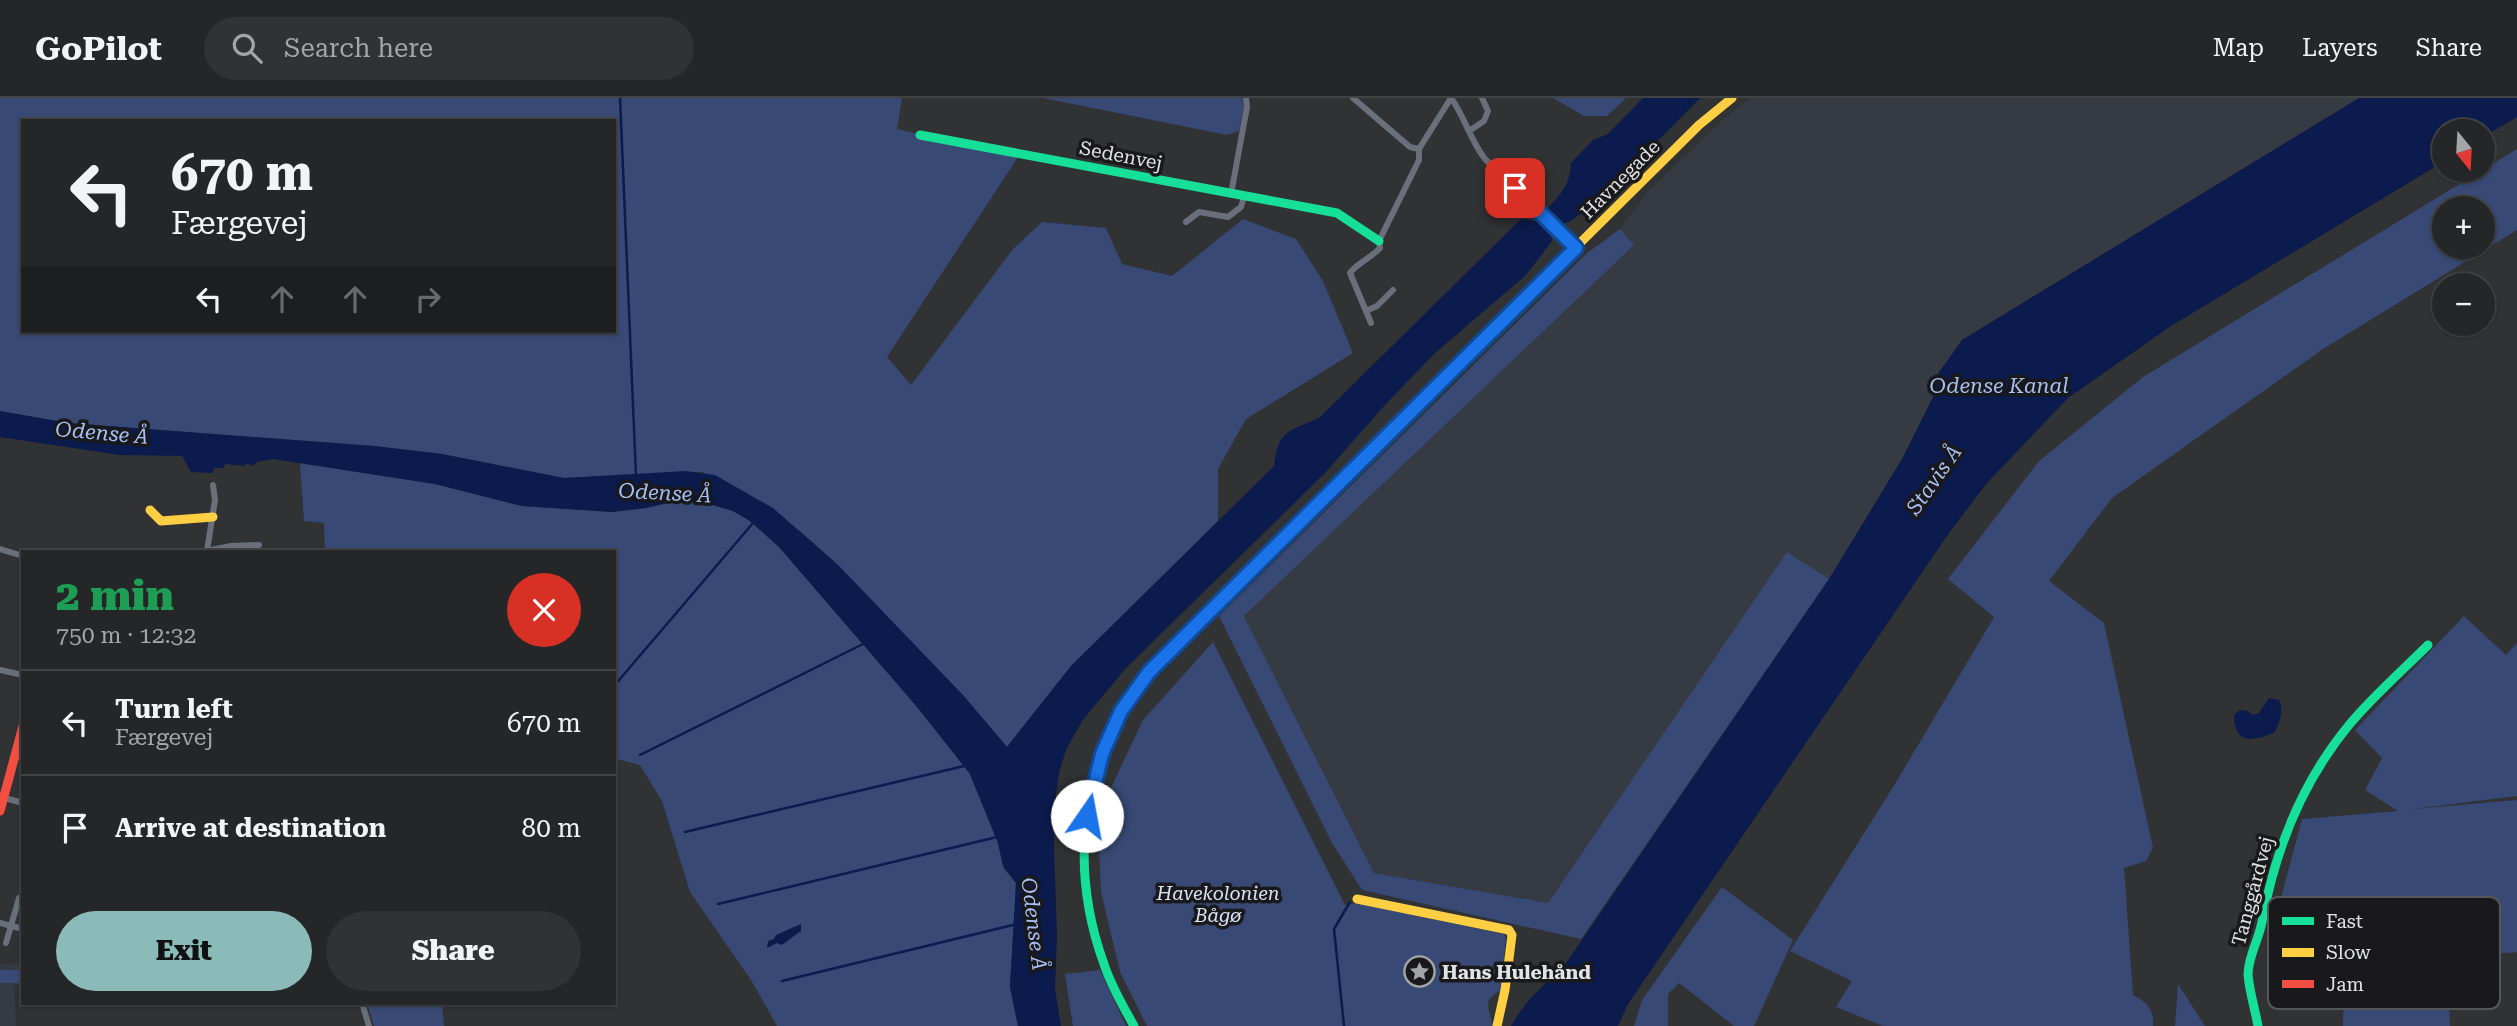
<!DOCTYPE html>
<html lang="en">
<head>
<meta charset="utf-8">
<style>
  :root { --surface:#252627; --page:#313233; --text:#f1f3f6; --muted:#a3a5a7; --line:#424344; --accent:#8bbbb9 }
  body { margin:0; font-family:"Roboto Serif",serif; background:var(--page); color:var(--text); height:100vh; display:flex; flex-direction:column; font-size:26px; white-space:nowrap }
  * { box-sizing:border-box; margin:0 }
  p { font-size:23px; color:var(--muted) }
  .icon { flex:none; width:38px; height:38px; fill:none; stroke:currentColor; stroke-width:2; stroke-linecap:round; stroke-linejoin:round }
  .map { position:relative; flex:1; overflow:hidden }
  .details { position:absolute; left:21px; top:452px; width:595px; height:455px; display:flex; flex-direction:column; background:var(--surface); border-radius:0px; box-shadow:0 2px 5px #0004,0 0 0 2px var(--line) }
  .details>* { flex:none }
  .top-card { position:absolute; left:21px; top:21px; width:595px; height:214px; border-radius:0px; box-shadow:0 2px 5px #0004,0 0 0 2px var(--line); background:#252627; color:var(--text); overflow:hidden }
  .needle { width:46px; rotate:162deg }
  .fabs { position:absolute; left:2432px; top:21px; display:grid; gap:14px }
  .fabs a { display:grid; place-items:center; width:63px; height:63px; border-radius:50%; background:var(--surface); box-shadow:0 2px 5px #0004,0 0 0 2px var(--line); font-size:35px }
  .pin { position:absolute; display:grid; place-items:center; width:60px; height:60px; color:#fff; margin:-30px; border-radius:14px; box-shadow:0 4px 10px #0006 }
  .me { position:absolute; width:77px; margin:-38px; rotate:12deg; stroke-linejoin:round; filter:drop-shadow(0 0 5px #0008) }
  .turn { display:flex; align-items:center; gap:24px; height:147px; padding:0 35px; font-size:32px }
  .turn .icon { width:91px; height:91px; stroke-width:2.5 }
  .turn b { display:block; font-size:49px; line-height:60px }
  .lanes { display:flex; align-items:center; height:66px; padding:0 35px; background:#0003; justify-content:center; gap:35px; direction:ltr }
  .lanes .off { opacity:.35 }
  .round { display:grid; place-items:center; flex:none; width:74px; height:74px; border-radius:37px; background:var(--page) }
  .head { display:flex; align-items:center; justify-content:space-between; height:119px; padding:0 35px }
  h1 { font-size:42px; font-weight:800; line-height:52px; color:#1e9e55 }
  .button { display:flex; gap:14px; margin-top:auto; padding:14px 35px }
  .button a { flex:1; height:80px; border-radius:42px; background:var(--accent); color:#111; font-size:28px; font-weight:800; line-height:80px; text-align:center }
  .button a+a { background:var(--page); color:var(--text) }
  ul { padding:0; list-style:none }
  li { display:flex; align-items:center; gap:21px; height:105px; padding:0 35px; border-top:2px solid var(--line) }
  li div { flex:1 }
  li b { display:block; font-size:26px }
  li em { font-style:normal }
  header { display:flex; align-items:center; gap:42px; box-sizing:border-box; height:98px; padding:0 35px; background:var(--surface); border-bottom:2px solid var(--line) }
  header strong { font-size:33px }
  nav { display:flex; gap:38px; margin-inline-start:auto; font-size:24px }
  .search { width:490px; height:63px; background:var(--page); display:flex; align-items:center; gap:18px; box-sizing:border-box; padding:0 24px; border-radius:38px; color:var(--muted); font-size:26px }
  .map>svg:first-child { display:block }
  .built { fill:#363a42 }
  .green { fill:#374974; fill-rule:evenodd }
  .water { fill:#0c1b4d }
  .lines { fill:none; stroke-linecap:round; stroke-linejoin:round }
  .stream { stroke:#0c1b4d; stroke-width:2.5 }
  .street { stroke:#6a6f7b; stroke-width:6 }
  .fast { stroke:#16e098; stroke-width:9 }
  .slow { stroke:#ffcf43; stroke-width:9 }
  .jam { stroke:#f24e42; stroke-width:9 }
  .route-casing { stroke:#114b97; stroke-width:18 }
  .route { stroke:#1a73e8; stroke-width:12 }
  .labels { text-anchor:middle; stroke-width:7; stroke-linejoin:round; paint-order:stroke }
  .street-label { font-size:19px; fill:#e2e3e5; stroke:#19191b }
  .park-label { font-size:19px; font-style:italic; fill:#dce4f7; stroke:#19191b }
  .poi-label { font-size:19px; font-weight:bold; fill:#e2e3e5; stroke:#19191b; text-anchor:start }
  .water-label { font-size:21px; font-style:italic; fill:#a7bff4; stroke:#19191b }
  .key { fill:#19191b; stroke:#555658; stroke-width:2 }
  .key-label { font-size:19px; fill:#e2e3e5 }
</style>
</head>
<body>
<header>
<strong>GoPilot</strong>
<div class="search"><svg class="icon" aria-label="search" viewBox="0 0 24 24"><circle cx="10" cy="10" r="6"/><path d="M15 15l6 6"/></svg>Search here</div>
<nav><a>Map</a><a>Layers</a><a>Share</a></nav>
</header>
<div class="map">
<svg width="2517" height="928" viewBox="0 0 2517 928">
  <rect width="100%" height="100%" fill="#313234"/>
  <!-- built -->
  <g class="built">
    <polygon points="1751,0 2359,0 1962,242 1902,361 1829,481 1787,455 1548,805 1374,775 1244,518 1633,147 1620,131 1646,95 1725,20"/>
    <polygon points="0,866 23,867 23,887 14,888 16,928 0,928"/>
  </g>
  <!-- green -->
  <g class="green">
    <path d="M0 0H902L897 31 1018 59 887 259 911 287 1013 151 1042 124 1106 130 1122 166 1172 178 1243 121 1296 141 1323 183 1353 255 1246 321 1218 371V423L1071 568 1007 649 963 598 838 467 800 433 703 374 564 380 442 356 374 348 68 325 0 313ZM23 23H614V233H23Z"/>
    <polygon points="1043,0 1242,0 1244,9 1239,33 1227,37"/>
    <polygon points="1553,0 1626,0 1607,18 1584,18"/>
    <path d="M2517 51V132L2323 251 2112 400 2049 483 2104 525 2153 750 2146 763 2124 770 2133 897C2147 904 2154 911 2153 928H1883L1836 909 1852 883 1790 853 1895 686 1994 519 1948 481 2039 363 2143 279ZM2445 110H2483V149H2445Z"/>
    <polygon points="1620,131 1634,147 1244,518 1374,775 1548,805 1787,454 1829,481 1581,841 1362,792 1332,745 1219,518 1586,156"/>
    <polygon points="300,365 435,386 522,408 612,414 646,410 676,403 699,403 733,413 750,423 779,449 918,610 970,676 998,745 1004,771 1016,785 1010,889 1018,928 777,928 751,882 690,794 662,703 640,667 614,660 614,453 325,452 324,425 304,423"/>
    <polygon points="2464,518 2506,557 2517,545 2517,698 2412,711 2517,702 2517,854 2314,871 2311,845 2269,845 2302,721 2398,713 2365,692 2382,660 2355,632"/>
    <path d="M1213 544 1345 807 1356 805 1504 836 1506 840 1500 893C1481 902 1490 912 1493 928H1147L1120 874 1101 794 1099 752 1107 698 1143 622Z"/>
    <polygon points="1722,789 1793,842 1754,928 1734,928 1679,885 1668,896 1668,928 1634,928 1642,902"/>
    <rect x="0" y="872" width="23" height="13"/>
    <polygon points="1100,872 1126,928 1073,928 1065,876"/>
    <polygon points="2448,872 2450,928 2343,928 2344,877"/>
    <polygon points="2178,886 2205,928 2175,928"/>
    <polygon points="367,905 442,905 444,928 374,928"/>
  </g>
  <!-- water -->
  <g class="water">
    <path d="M1643 0H1700L1598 104 1569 124 1558 126 1551 132 1552 143 1526 177 1434 256 1384 308 1325 375 1126 570 1082 623 1066 652 1059 675 1053 717 1057 839 1055 891 1061 928H1018L1010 889 1016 785 1003 768 998 745 970 676 918 610 779 449 750 423 733 413 699 403H676L646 410 612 414 522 408 435 386 273 361 257 364 252 368 246 365 245 368 225 366 224 370H214L213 375 191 374 182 358 119 357 0 339V313L68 325 374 348 442 356 564 380 686 373 715 377 773 410 838 467 963 597 1007 649 1071 568 1274 368C1278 332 1289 333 1319 320L1521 121 1542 124 1549 117 1547 111C1561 97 1570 86 1571 65L1593 42 1608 36Z"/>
    <path d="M2359 0H2517V19L2483 39V33H2445V63L2171 228 2068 300 1987 385 1949 435 1628 906 1618 928H1511C1524 905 1541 888 1562 871L1829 481 1902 361 1933 299 1932 284 1962 242Z"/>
    <path d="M2269 600 2279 602C2284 613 2280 623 2275 634 2254 644 2234 647 2234 617L2240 612 2248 613 2253 617 2259 615Z"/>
    <path d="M801 826V833C793 838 788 844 781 847L777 845 767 850 768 843 774 841 776 837Z"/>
  </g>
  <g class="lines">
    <!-- stream -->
    <g class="stream">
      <polyline points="620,0 636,378"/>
      <polyline points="614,588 753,425"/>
      <polyline points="640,657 863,546"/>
      <polyline points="685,734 964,668"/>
      <polyline points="718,806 997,739"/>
      <polyline points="782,883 1017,826"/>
      <polyline points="1344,928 1334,831 1350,804"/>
    </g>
    <!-- street -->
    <g class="street">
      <polyline points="1353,0 1410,49 1419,51"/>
      <path d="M1451 0C1465 19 1470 42 1485 61L1576 150"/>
      <polyline points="1469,33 1484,23 1488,13 1482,0"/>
      <polyline points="1231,96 1247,9 1246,0"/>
      <polyline points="1186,124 1199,114 1228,119 1241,109 1244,99"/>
      <polyline points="1366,213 1377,208 1393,192"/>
      <path d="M1371 225 1350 175C1355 167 1372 159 1380 150L1379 143 1419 62V51L1451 0"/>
      <polyline points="0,451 23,458"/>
      <polyline points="206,453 231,448 259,447"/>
      <polyline points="207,453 215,402 213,387"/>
      <polyline points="0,572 23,577"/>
      <polyline points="1,699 23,705"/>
      <polyline points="0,825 23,831"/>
      <polyline points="6,845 19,800"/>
      <polyline points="362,905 369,928"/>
    </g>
    <!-- fast -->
    <g class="fast">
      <polyline points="920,37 1337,115 1379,143"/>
      <path d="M1134 928C1123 908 1111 888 1104 866 1074 784 1076 688 1124 612 1159 556 1212 510 1259 464 1323 399 1389 335 1454 270"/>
      <path d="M2258 928C2255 911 2249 892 2248 876 2248 859 2259 841 2262 824 2275 752 2302 684 2349 627 2373 598 2402 573 2428 547"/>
    </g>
    <!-- slow -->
    <g class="slow">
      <polyline points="1454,270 1699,27 1732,0"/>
      <polyline points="150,412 161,423 213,419"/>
      <polyline points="1357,801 1509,832 1512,837 1505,892 1497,928"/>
    </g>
    <!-- jam -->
    <polyline class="jam" points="0,713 23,628"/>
  </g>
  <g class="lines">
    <defs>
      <polyline id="route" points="1087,718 1102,656 1121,613 1149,574 1576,150 1515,90"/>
    </defs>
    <!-- route casing -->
    <use href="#route" class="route-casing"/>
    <!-- route -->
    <use href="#route" class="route"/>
  </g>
  <!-- icons -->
  <defs>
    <symbol id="sight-ring" viewBox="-11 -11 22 22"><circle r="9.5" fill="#19191b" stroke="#a4a5a7" stroke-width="1.5"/><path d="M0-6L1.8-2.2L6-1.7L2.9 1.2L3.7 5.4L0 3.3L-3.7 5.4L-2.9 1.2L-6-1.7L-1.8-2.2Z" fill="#a4a5a7"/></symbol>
  </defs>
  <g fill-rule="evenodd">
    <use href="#sight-ring" x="1402" y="856" width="35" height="35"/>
  </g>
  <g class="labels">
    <!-- street labels -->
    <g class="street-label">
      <text transform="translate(1121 57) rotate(11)" y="7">Sedenvej</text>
      <text transform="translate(1620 81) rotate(-45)" y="7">Havnegade</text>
      <text transform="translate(2252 793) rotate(-75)" y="7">Tanggårdvej</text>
    </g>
    <!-- park labels -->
    <g class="park-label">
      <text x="1218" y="802">Havekolonien<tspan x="1218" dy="22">Bågø</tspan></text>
    </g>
    <!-- poi labels -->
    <g class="poi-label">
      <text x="1442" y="881">Hans Hulehånd</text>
    </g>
    <!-- water labels -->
    <g class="water-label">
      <text x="1999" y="295">Odense Kanal</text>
      <text transform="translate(102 335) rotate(5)" y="7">Odense Å</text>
      <text transform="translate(1934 382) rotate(-55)" y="7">Stavis Å</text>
      <text transform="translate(665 395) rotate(3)" y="7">Odense Å</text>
      <text transform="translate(1034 826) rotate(83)" y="7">Odense Å</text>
    </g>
  </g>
  <!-- legend -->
  <rect x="2268" y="799" width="232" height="112" rx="10" class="key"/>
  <rect x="2282" y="819" width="32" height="8" fill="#16e098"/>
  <rect x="2282" y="850" width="32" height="9" fill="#ffcf43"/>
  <rect x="2282" y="882" width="32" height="8" fill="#f24e42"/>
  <g class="key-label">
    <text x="2326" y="830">Fast</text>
    <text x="2326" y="861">Slow</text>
    <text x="2326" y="893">Jam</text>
  </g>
</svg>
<div class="fabs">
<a><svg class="needle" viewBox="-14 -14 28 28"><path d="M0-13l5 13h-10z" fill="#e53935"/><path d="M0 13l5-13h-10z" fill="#a3a5a7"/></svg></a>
<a>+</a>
<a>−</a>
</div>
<div class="pin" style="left:1515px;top:90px;background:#d93025"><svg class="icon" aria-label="arrive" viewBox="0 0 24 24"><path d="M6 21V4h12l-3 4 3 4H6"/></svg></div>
<svg class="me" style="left:1087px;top:718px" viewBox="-20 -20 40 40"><circle r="19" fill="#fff"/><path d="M0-13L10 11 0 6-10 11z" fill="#1a73e8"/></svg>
<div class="top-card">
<div class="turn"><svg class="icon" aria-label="left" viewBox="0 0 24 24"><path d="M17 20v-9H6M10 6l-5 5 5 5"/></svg><div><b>670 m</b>Færgevej</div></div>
<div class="lanes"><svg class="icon" aria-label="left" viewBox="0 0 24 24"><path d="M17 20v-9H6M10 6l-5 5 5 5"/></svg><svg class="icon off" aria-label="ahead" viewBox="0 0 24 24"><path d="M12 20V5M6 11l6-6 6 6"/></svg><svg class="icon off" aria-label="ahead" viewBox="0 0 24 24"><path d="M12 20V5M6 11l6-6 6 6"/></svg><svg class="icon off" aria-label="right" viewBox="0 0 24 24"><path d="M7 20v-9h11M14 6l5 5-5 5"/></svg></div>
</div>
<section class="details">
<div class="head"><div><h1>2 min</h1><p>750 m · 12:32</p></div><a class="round" style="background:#d93025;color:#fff"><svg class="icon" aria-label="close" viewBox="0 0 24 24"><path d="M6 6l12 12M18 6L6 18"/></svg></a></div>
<ul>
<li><svg class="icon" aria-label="left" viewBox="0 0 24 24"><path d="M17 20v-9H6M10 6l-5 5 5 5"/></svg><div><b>Turn left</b><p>Færgevej</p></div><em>670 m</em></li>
<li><svg class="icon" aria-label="arrive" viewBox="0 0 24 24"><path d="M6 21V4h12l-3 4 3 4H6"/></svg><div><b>Arrive at destination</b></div><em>80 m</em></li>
</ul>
<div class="button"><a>Exit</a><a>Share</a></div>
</section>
</div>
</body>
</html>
